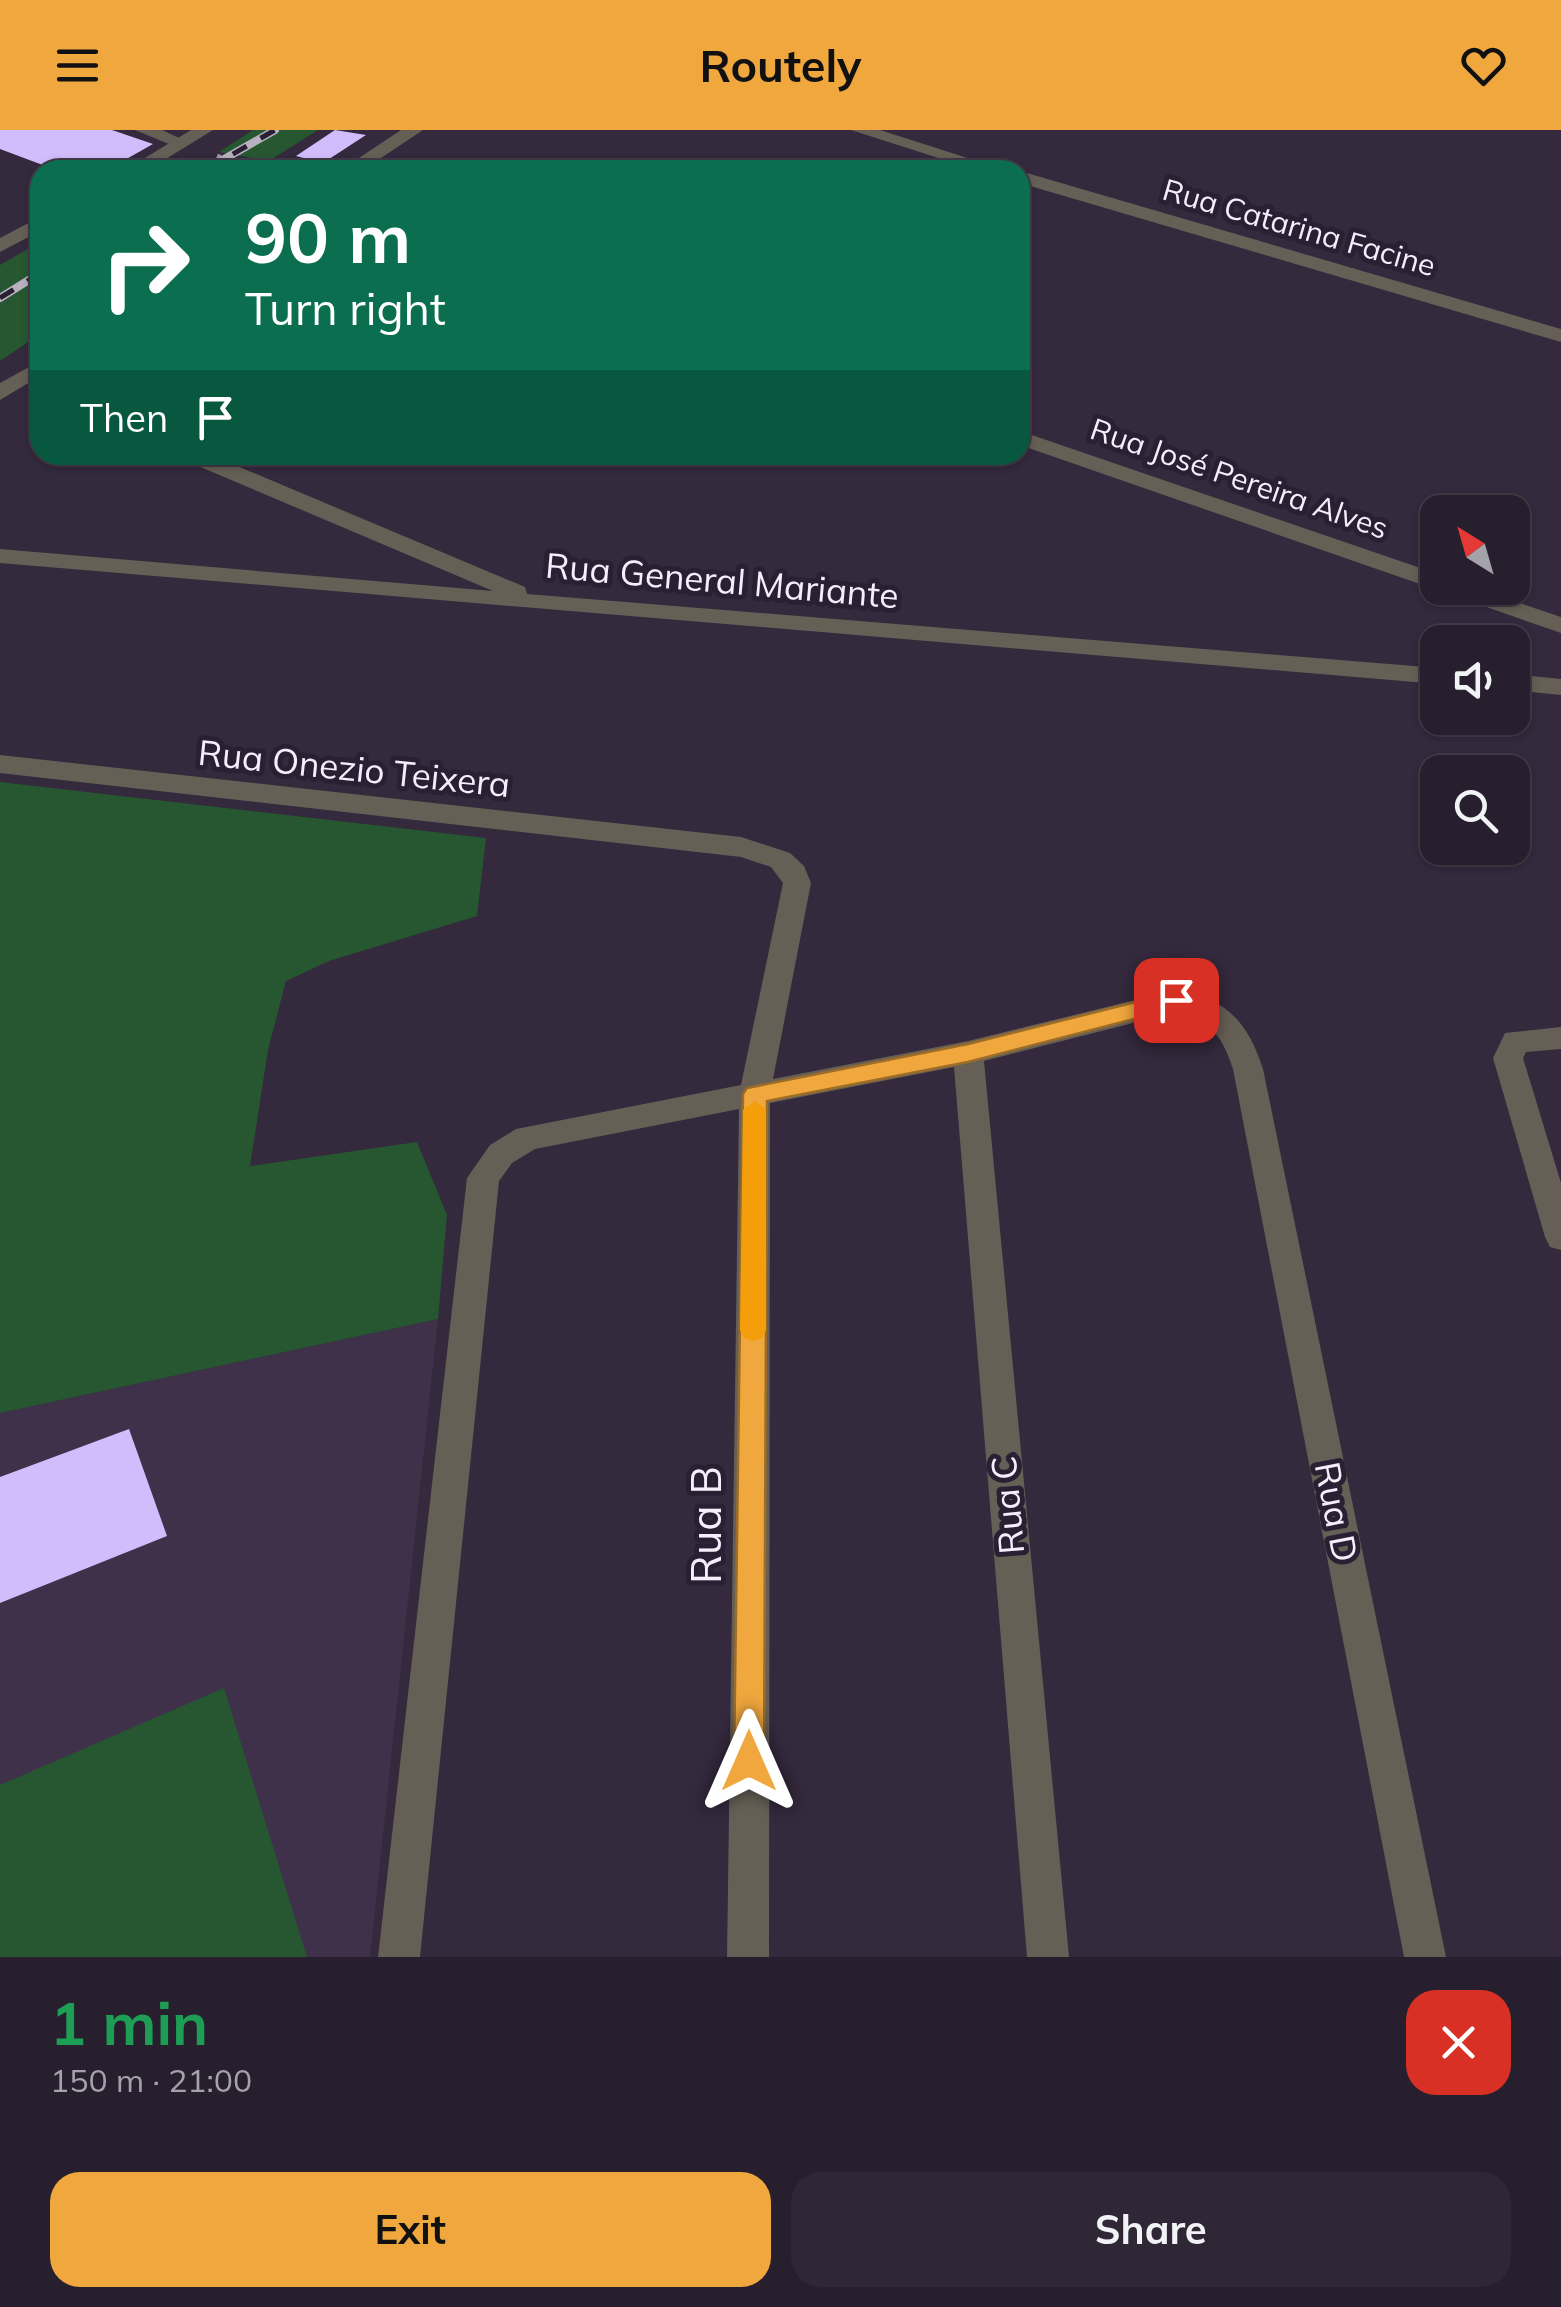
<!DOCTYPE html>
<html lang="en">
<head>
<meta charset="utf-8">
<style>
  :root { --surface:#271f2e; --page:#2f2736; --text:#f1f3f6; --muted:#a4a2aa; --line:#433d4a; --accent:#efa73e }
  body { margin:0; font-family:Mulish,sans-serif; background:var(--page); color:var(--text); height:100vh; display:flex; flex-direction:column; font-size:38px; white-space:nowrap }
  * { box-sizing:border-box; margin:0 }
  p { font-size:32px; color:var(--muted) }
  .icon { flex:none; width:55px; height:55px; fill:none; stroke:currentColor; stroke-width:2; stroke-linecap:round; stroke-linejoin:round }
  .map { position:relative; height:1827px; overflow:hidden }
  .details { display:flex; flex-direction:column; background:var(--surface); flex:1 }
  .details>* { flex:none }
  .banner { position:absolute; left:30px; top:30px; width:1000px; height:305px; border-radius:30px; box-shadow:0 2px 8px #0004,0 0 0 2px var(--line); background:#0b6e4f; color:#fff; overflow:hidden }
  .needle { width:65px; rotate:323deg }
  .tools { position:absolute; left:1420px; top:365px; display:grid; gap:20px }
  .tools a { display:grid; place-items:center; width:110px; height:110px; border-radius:20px; background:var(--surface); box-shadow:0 2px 8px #0004,0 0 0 2px var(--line); font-size:50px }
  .pin { position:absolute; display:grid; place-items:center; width:85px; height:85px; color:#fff; margin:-42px; border-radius:20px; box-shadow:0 5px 15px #0006 }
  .me { position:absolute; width:110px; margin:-55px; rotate:0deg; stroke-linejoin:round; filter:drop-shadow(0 0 8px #0008) }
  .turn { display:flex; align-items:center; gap:35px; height:210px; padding:0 50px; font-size:45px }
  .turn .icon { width:130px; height:130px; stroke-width:2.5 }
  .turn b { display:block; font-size:70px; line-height:85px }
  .then { display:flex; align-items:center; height:95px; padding:0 50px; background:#0003; gap:20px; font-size:38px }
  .round { display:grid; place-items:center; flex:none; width:105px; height:105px; border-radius:30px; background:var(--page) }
  .headline { display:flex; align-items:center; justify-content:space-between; height:170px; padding:0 50px }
  h1 { font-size:60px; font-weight:700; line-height:75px; color:#1e9e55 }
  .cta { display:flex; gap:20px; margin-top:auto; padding:20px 50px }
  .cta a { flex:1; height:115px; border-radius:30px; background:var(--accent); color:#111; font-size:40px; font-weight:700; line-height:115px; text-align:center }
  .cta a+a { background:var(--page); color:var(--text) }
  header { display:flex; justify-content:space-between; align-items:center; height:130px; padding:0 50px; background:var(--accent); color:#111; font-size:45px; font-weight:700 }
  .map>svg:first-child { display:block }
  .built { fill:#3f314a }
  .green { fill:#265731 }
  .building { fill:#d1bdfb }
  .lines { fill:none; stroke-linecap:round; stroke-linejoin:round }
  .path { stroke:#9d94a4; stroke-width:5; stroke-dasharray:4 4; stroke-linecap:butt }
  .minor { fill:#655f55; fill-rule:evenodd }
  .tertiary { fill:#655f55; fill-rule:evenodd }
  .rail-casing { stroke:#b9b1c0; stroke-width:8 }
  .rail { stroke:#2a2033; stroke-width:5; stroke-dasharray:16; stroke-linecap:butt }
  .route { fill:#efa73e; stroke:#9b6d28; stroke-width:2.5 }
  .slow { fill:#f59e0b }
  .labels { text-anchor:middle; stroke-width:10; stroke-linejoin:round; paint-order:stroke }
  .far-street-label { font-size:30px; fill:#f5eefb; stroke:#2a2033 }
  .street-label { font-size:35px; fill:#f5eefb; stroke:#2a2033 }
  .near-street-label { font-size:42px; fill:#f5eefb; stroke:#2a2033 }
</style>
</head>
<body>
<header><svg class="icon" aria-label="menu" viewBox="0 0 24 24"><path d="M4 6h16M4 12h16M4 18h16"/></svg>Routely<svg class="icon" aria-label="heart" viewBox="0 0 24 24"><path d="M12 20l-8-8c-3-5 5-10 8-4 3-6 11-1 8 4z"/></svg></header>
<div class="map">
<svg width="1561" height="1827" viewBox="0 0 1561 1827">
  <rect width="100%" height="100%" fill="#34293d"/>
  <!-- built -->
  <polygon class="built" points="438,1189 370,1827 0,1827 0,1283"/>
  <!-- green -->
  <g class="green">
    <polygon points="253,0 318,0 269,31 219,22"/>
    <polygon points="40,112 40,204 0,231 0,135"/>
    <polygon points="0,652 486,708 477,786 329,831 286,851 268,920 250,1036 417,1012 447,1085 438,1189 0,1283"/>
    <polygon points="224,1558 307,1827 0,1827 0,1655"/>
  </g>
  <!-- building -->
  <g class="building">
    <polygon points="0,0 112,0 153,14 107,40 56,40 0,19"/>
    <polygon points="335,0 366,5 323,33 296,26"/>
    <polygon points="129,1299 167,1406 0,1473 0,1347"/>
  </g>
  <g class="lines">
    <!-- path -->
    <polyline class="path" points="217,26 254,40"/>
    <!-- minor -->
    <g class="minor">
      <polygon points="135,0 162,0 190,13 181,19"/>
      <polygon points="401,0 423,0 363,40 341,40"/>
      <polygon points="851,0 880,0 1005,40 976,40"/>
      <polygon points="1020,41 1561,199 1561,212 1020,53"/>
      <polygon points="40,231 40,246 0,270 0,253"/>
      <polygon points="1020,301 1438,444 1438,458 1476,458 1561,487 1561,503 1020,315"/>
      <polygon points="181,325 211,325 525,457 527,464 1438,538 1438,554 0,433 0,419 493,461 184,330"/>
      <polygon points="1512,544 1561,549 1561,565 1512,560"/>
      <path d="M0 625 741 707 790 723 804 736 811 753 773 949 968 911 1176 860C1226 868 1248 892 1263 939L1446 1827H1404L1233 939C1223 908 1210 888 1176 882L984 931 1069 1827H1027L954 937 770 973 769 1827H727L739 979 535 1019 512 1033 499 1051 420 1827H378L467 1048 490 1015 516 999 741 955 783 753 771 737 741 727 0 643Z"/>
      <polygon points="1561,897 1561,919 1526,922 1523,928 1561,1053 1561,1120 1550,1117 1545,1107 1493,928 1505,903"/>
    </g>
    <!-- tertiary -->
    <g class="tertiary">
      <polygon points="191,0 213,0 148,40 125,40"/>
      <polygon points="40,87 40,101 0,122 0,108"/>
    </g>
    <defs>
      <g id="rail">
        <polyline points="205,40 275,0"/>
        <polyline points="0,168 40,143"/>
      </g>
    </defs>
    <!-- rail casing -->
    <use href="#rail" class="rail-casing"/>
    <!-- rail -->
    <use href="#rail" class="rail"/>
  </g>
  <!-- route -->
  <polygon class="route" points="1176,862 1184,865 1187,870 1184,876 968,932 767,971 764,1631 760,1641 749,1646 739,1641 734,1631 743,964 747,958 968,914"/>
  <!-- slow -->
  <polygon class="slow" points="755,971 766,980 766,1200 762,1208 753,1211 744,1208 740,1200 743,980"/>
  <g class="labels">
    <!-- far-street labels -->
    <g class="far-street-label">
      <text transform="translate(1299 98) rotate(16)" y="10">Rua Catarina Facine</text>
      <text transform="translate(1239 349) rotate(19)" y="10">Rua José Pereira Alves</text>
    </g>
    <!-- street labels -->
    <g class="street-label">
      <text transform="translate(722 451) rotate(5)" y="12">Rua General Mariante</text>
      <text transform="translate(354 639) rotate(6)" y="12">Rua Onezio Teixera</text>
      <text transform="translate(1008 1375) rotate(-95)" y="12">Rua C</text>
      <text transform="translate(1336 1382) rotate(79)" y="12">Rua D</text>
    </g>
    <!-- near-street labels -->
    <g class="near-street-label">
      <text transform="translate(706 1395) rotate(-90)" y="15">Rua B</text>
    </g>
  </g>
</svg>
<div class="tools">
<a><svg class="needle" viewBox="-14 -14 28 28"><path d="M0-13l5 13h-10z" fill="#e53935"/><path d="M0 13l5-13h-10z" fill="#a4a2aa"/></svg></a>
<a><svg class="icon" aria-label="sound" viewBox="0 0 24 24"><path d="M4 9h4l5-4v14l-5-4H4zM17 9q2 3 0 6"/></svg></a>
<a><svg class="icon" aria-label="search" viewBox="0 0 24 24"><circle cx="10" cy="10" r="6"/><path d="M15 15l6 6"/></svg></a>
</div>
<div class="pin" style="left:1176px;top:870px;background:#d93025"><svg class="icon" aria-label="arrive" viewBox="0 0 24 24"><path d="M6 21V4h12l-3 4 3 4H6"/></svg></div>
<svg class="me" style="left:749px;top:1631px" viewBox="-20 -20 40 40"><path d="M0-17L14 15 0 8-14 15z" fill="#efa73e" stroke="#fff" stroke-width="4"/></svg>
<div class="banner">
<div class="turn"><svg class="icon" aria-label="right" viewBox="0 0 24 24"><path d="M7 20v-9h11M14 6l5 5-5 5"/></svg><div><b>90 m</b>Turn right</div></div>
<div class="then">Then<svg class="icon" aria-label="arrive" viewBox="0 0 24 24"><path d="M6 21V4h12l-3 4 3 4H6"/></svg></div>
</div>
</div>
<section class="details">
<div class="headline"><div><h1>1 min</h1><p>150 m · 21:00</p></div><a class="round" style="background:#d93025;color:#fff"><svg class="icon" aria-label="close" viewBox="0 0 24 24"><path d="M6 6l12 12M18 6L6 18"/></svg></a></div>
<div class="cta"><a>Exit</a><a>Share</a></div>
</section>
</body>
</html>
